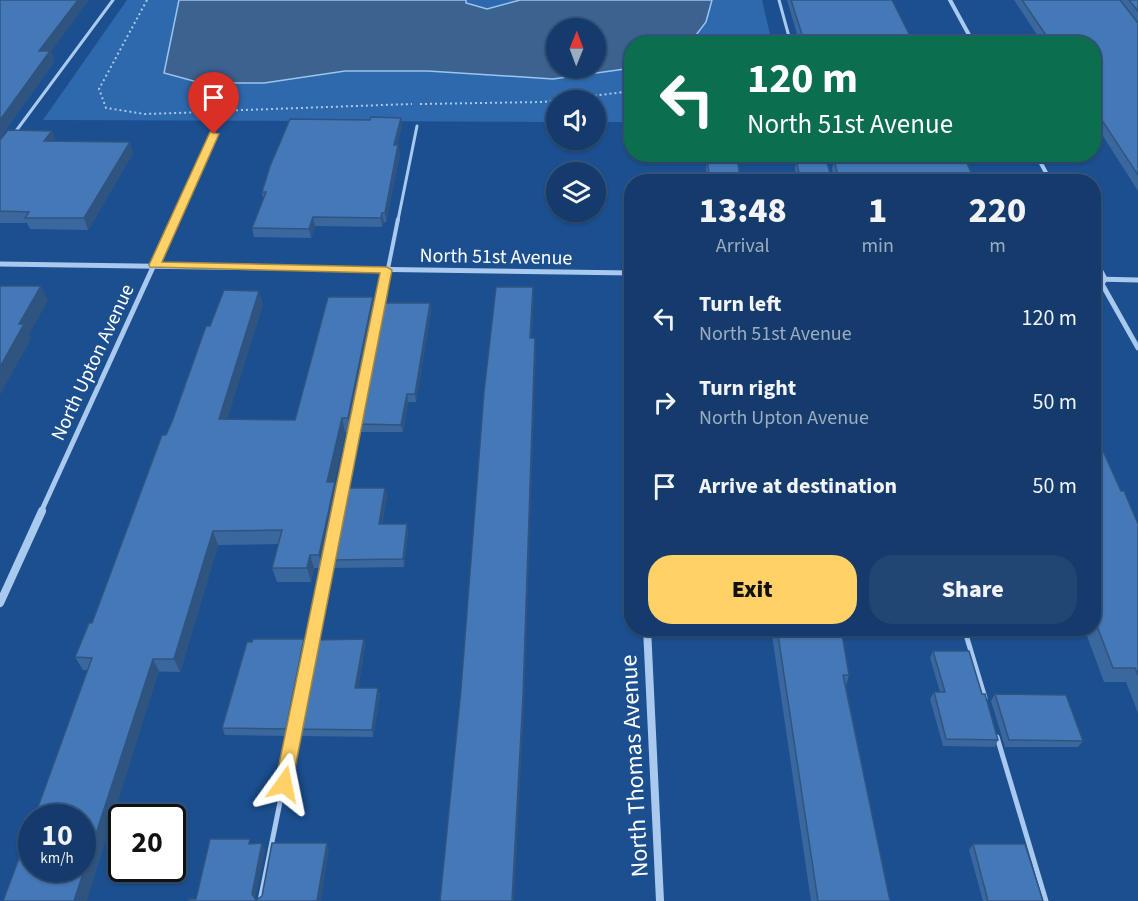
<!DOCTYPE html>
<html lang="en">
<head>
<meta charset="utf-8">
<style>
  :root { --surface:#143b6b; --page:#214673; --text:#f1f3f6; --muted:#9dadc1; --line:#33557e; --accent:#ffd166 }
  body { margin:0; font-family:"Source Sans 3",sans-serif; background:var(--page); color:var(--text); height:100vh; display:flex; flex-direction:column; font-size:22px; white-space:nowrap }
  * { box-sizing:border-box; margin:0 }
  p { font-size:20px; color:var(--muted) }
  .icon { flex:none; width:33px; height:33px; fill:none; stroke:currentColor; stroke-width:2; stroke-linecap:round; stroke-linejoin:round }
  .map { position:relative; flex:1; overflow:hidden }
  .details { position:absolute; left:624px; top:174px; width:477px; height:462px; display:flex; flex-direction:column; background:var(--surface); border-radius:24px; box-shadow:0 2px 4px #0004,0 0 0 2px var(--line) }
  .details>* { flex:none }
  .guide { position:absolute; left:624px; top:36px; width:477px; height:126px; border-radius:24px; box-shadow:0 2px 4px #0004,0 0 0 2px var(--line); background:#0b6e4f; color:#fff; overflow:hidden }
  .needle { width:39px; rotate:1deg }
  .buttons { position:absolute; left:546px; top:18px; display:grid; gap:12px }
  .buttons a { display:grid; place-items:center; width:60px; height:60px; border-radius:50%; background:var(--surface); box-shadow:0 2px 4px #0004,0 0 0 2px var(--line); font-size:30px }
  .speed { position:absolute; left:18px; top:804px; display:flex; gap:12px; font-size:30px; font-weight:700; text-align:center }
  .speed>* { display:grid; place-content:center; width:78px; height:78px; border-radius:50%; background:var(--surface); box-shadow:0 2px 4px #0004,0 0 0 2px var(--line); line-height:1 }
  .speed small { font-size:15px; font-weight:400 }
  .speed .limit { border:3px solid #111; border-radius:9px; background:#fff; color:#111 }
  .pin { position:absolute; display:grid; place-items:center; width:51px; height:51px; color:#fff; margin:-62px -26px; border-radius:50% 50% 50% 0; rotate:-45deg; box-shadow:0 0 6px #0007 }
  .pin .icon { rotate:45deg }
  .me { position:absolute; width:66px; margin:-33px; rotate:12deg; stroke-linejoin:round; filter:drop-shadow(0 0 4px #0008) }
  .turn { display:flex; align-items:center; gap:21px; height:126px; padding:0 24px; font-size:27px }
  .turn .icon { width:78px; height:78px; stroke-width:2.5 }
  .turn b { display:block; font-size:42px; line-height:51px }
  .eta { display:flex; justify-content:space-evenly; align-items:center; height:102px; text-align:center }
  .eta b { font-size:36px; font-weight:800; line-height:42px }
  .button { display:flex; gap:12px; margin-top:auto; padding:12px 24px }
  .button a { flex:1; height:69px; border-radius:24px; background:var(--accent); color:#111; font-size:24px; font-weight:800; line-height:69px; text-align:center }
  .button a+a { background:var(--page); color:var(--text) }
  ul { padding:0; list-style:none }
  li { display:flex; align-items:center; gap:18px; height:84px; padding:0 24px }
  li div { flex:1 }
  li b { display:block; font-size:22px }
  li em { font-style:normal }
  .map>svg:first-child { display:block }
  .green { fill:#2e69ad; fill-rule:evenodd }
  .water { fill:#3c6290; stroke:#9cc4f0; stroke-width:1.5; fill-rule:evenodd }
  .lines { fill:none; stroke-linecap:round; stroke-linejoin:round }
  .path { stroke:#a9c9ee; stroke-width:2; stroke-dasharray:2 3; stroke-linecap:butt }
  .service-far2 { stroke:#a9c9ee; stroke-width:3 }
  .service-far1 { stroke:#a9c9ee; stroke-width:4 }
  .service { stroke:#a9c9ee; stroke-width:5 }
  .minor-far2 { stroke:#a9c9ee; stroke-width:4 }
  .minor-far1 { stroke:#a9c9ee; stroke-width:5 }
  .minor { stroke:#a9c9ee; stroke-width:8 }
  .wall { fill:#3a679d }
  .shaded-wall { fill:#305480 }
  .building { fill:#4478b7; stroke:#305480; stroke-width:1.5 }
  .route { fill:#ffd166; stroke:#a68842; stroke-width:1.5 }
  .labels { text-anchor:middle; stroke-width:6; stroke-linejoin:round; paint-order:stroke }
  .street-label { font-size:20px; fill:#fff; stroke:#1b4f8f }
  .near-street-label { font-size:24px; fill:#fff; stroke:#1b4f8f }
</style>
</head>
<body>
<div class="map">
<svg width="1138" height="901" viewBox="0 0 1138 901">
  <rect width="100%" height="100%" fill="#1b4f8f"/>
  <!-- green -->
  <path class="green" d="M127 0H762L772 43 632 44 631 122H596V100H556V122L43 120ZM556 28H596V68H556Z"/>
  <!-- water -->
  <path class="water" d="M179 0H466V3L487 9 520 0H712L706 22 690 43 632 44 631 68 625 69 553 79 428 71H345L264 83H201L164 73ZM556 28H596V68H556Z"/>
  <g class="lines">
    <!-- path -->
    <g class="path">
      <polyline points="147,0 99,89 106,108 145,114 209,112"/>
      <polyline points="420,104 543,102 632,91"/>
      <polyline points="216,111 412,104"/>
    </g>
    <!-- service-far2 -->
    <g class="service-far2">
      <polyline points="779,0 791,44"/>
      <polyline points="13,135 113,0"/>
      <polyline points="398,220 417,126"/>
    </g>
    <!-- service-far1 -->
    <polyline class="service-far1" points="339,512 398,219"/>
    <!-- service -->
    <g class="service">
      <polyline points="964,628 985,698"/>
      <polyline points="997,737 1046,901"/>
      <polyline points="260,901 339,511"/>
    </g>
    <!-- minor-far2 -->
    <g class="minor-far2">
      <polyline points="950,0 974,44"/>
      <polyline points="1036,154 1051,182"/>
      <polyline points="175,220 214,134"/>
    </g>
    <!-- minor-far1 -->
    <g class="minor-far1">
      <polyline points="1094,258 1105,279 1102,284 1138,348"/>
      <polyline points="0,264 632,273"/>
      <polyline points="629,273 632,322"/>
      <polyline points="1094,279 1138,280"/>
      <polyline points="41,512 175,219"/>
    </g>
    <!-- minor -->
    <g class="minor">
      <polyline points="0,603 42,511"/>
      <polyline points="647,628 660,901"/>
    </g>
  </g>
  <!-- wall -->
  <g class="wall">
    <polygon points="0,0 51,52 54,62 1,136 2,138 56,141 133,153 88,230 30,229 27,223 0,223"/>
    <polygon points="787,0 892,0 914,44 800,44"/>
    <polygon points="1014,0 1138,0 1138,191 1094,122 1094,44 1043,44"/>
    <polygon points="402,126 397,145 400,154 386,222 384,222 382,227 315,226 311,238 254,237 252,228 263,199 262,192"/>
    <polygon points="835,154 963,154 975,182 797,182 795,169 796,159 833,175 832,169 834,159 836,159"/>
    <polygon points="707,158 741,182 707,182 706,170"/>
    <polygon points="430,303 431,310 416,402 408,402 403,432 359,432 358,424"/>
    <polygon points="263,304 227,419 295,420 375,311 351,432 345,432 334,482 338,496 322,568 314,568 311,582 277,582 272,568 279,544 218,545 180,672 83,670 75,657 92,623 210,326"/>
    <polygon points="1094,431 1121,491 1138,524 1138,713 1126,682 1104,682 1084,628 1094,628"/>
    <polygon points="385,488 387,496 382,524 408,531 404,567 332,568 331,560"/>
    <polygon points="771,628 841,628 849,675 846,686 890,901 811,901"/>
    <polygon points="304,639 307,647 289,736 225,735 222,728"/>
    <polygon points="364,639 365,646 358,688 378,688 380,695 373,737 298,736 296,729"/>
    <polygon points="933,651 982,694 998,740 995,747 943,746 930,699 934,692 940,692 930,658"/>
    <polygon points="995,694 1083,741 1078,747 1005,747 991,701"/>
    <polygon points="973,844 1043,901 983,901 969,850"/>
  </g>
  <!-- shaded-wall -->
  <g class="shaded-wall">
    <polygon points="78,0 89,0 51,52 54,62 1,136 3,141 0,146 0,120 39,51"/>
    <polygon points="401,118 402,126 395,154 394,145"/>
    <polygon points="52,131 56,142 44,141"/>
    <polygon points="130,142 133,153 88,230 84,218"/>
    <polygon points="398,145 400,154 386,222 385,213"/>
    <polygon points="382,213 384,222 382,227 381,218"/>
    <polygon points="313,217 315,226 311,238 309,229"/>
    <polygon points="41,286 48,301 29,334 31,339 0,395 0,367 19,324"/>
    <polygon points="533,287 534,302 531,353 530,338"/>
    <polygon points="259,291 263,304 223,433 219,419"/>
    <polygon points="373,297 375,311 351,432 348,418"/>
    <polygon points="430,303 431,310 416,402 415,394"/>
    <polygon points="535,338 536,353 524,709 514,901 512,901"/>
    <polygon points="407,394 408,402 403,432 401,425"/>
    <polygon points="342,418 345,432 331,496 327,482"/>
    <polygon points="335,482 338,496 322,568 319,555"/>
    <polygon points="385,488 387,496 381,532 379,524"/>
    <polygon points="407,524 408,531 404,567 403,559"/>
    <polygon points="213,531 218,545 180,672 174,659"/>
    <polygon points="310,555 314,568 311,582 307,568"/>
    <polygon points="304,639 307,647 289,736 286,729"/>
    <polygon points="364,639 365,646 357,695 355,688"/>
    <polygon points="153,659 159,671 87,901 74,901"/>
    <polygon points="378,688 380,695 373,737 372,730"/>
    <polygon points="262,843 265,850 255,900 252,894"/>
    <polygon points="327,843 329,849 321,901 317,901"/>
  </g>
  <!-- building -->
  <g class="building">
    <polygon points="0,0 78,0 39,51 50,51 0,120"/>
    <polygon points="791,0 892,0 914,44 805,44"/>
    <polygon points="1022,0 1120,0 1138,23 1138,175 1094,108 1094,44 1052,44"/>
    <polygon points="1129,0 1138,0 1138,11"/>
    <polygon points="371,117 401,118 394,145 398,145 385,213 382,213 381,218 313,217 309,229 252,228 266,192 262,192 270,166 290,119 370,120"/>
    <polygon points="8,130 52,131 44,141 130,142 84,218 25,218 29,212 0,211 0,140"/>
    <polygon points="840,154 963,154 975,182 801,182 796,159 826,159 830,173 833,176 837,172 834,159 841,159"/>
    <polygon points="707,158 737,159 741,182 710,182"/>
    <polygon points="0,286 41,286 19,324 24,324 0,367"/>
    <polygon points="496,287 533,287 530,338 535,338 523,696 512,901 440,901 461,689 484,392"/>
    <polygon points="224,290 259,291 219,419 295,420 328,297 373,297 348,418 342,418 327,482 335,482 319,555 310,555 307,568 272,568 282,530 213,531 174,659 153,659 74,901 3,901 32,824 32,868 82,868 82,818 34,818 92,658 75,657 89,623 92,623 162,435 166,435 173,419 206,326 210,326"/>
    <polygon points="383,303 430,303 415,394 407,394 401,425 358,424"/>
    <polygon points="1094,431 1121,491 1124,491 1138,524 1138,675 1135,668 1113,668 1094,618"/>
    <polygon points="345,488 385,488 379,524 407,524 403,559 331,560"/>
    <polygon points="777,628 841,628 849,675 843,675 890,901 818,901"/>
    <polygon points="253,639 304,639 286,729 222,728 247,642 252,642"/>
    <polygon points="364,639 355,688 378,688 372,730 296,729 314,640"/>
    <polygon points="933,651 969,651 982,694 985,694 998,740 946,739 934,692 945,692"/>
    <polygon points="995,694 1066,695 1083,741 1009,740"/>
    <polygon points="210,839 250,839 249,844 262,843 252,894 256,900 262,896 272,843 327,843 317,901 189,901 189,899 196,899"/>
    <polygon points="973,844 1025,844 1043,901 988,901"/>
  </g>
  <!-- route -->
  <polygon class="route" points="210,132 219,134 162,262 387,267 392,270 292,784 290,789 284,792 277,789 275,784 380,273 150,267 149,265"/>
  <g class="labels">
    <!-- street labels -->
    <g class="street-label">
      <text transform="translate(496 256) rotate(1)" y="7">North 51st Avenue</text>
      <text transform="translate(92 362) rotate(-65)" y="7">North Upton Avenue</text>
    </g>
    <!-- near-street labels -->
    <g class="near-street-label">
      <text transform="translate(634 766) rotate(-93)" y="8">North Thomas Avenue</text>
    </g>
  </g>
</svg>
<div class="buttons">
<a><svg class="needle" viewBox="-14 -14 28 28"><path d="M0-13l5 13h-10z" fill="#e53935"/><path d="M0 13l5-13h-10z" fill="#9dadc1"/></svg></a>
<a><svg class="icon" aria-label="sound" viewBox="0 0 24 24"><path d="M4 9h4l5-4v14l-5-4H4zM17 9q2 3 0 6"/></svg></a>
<a><svg class="icon" aria-label="layers" viewBox="0 0 24 24"><path d="M12 4l9 5-9 5-9-5zM3 14l9 5 9-5"/></svg></a>
</div>
<div class="speed"><div>10<small>km/h</small></div><div class="limit">20</div></div>
<div class="pin" style="left:214px;top:134px;background:#d93025"><svg class="icon" aria-label="arrive" viewBox="0 0 24 24"><path d="M6 21V4h12l-3 4 3 4H6"/></svg></div>
<svg class="me" style="left:284px;top:784px" viewBox="-20 -20 40 40"><path d="M0-17L14 15 0 8-14 15z" fill="#ffd166" stroke="#fff" stroke-width="4"/></svg>
<div class="guide">
<div class="turn"><svg class="icon" aria-label="left" viewBox="0 0 24 24"><path d="M17 20v-9H6M10 6l-5 5 5 5"/></svg><div><b>120 m</b>North 51st Avenue</div></div>
</div>
<section class="details">
<div class="eta">
<div><b>13:48</b><p>Arrival</p></div>
<div><b>1</b><p>min</p></div>
<div><b>220</b><p>m</p></div>
</div>
<ul>
<li><svg class="icon" aria-label="left" viewBox="0 0 24 24"><path d="M17 20v-9H6M10 6l-5 5 5 5"/></svg><div><b>Turn left</b><p>North 51st Avenue</p></div><em>120 m</em></li>
<li><svg class="icon" aria-label="right" viewBox="0 0 24 24"><path d="M7 20v-9h11M14 6l5 5-5 5"/></svg><div><b>Turn right</b><p>North Upton Avenue</p></div><em>50 m</em></li>
<li><svg class="icon" aria-label="arrive" viewBox="0 0 24 24"><path d="M6 21V4h12l-3 4 3 4H6"/></svg><div><b>Arrive at destination</b></div><em>50 m</em></li>
</ul>
<div class="button"><a>Exit</a><a>Share</a></div>
</section>
</div>
</body>
</html>
